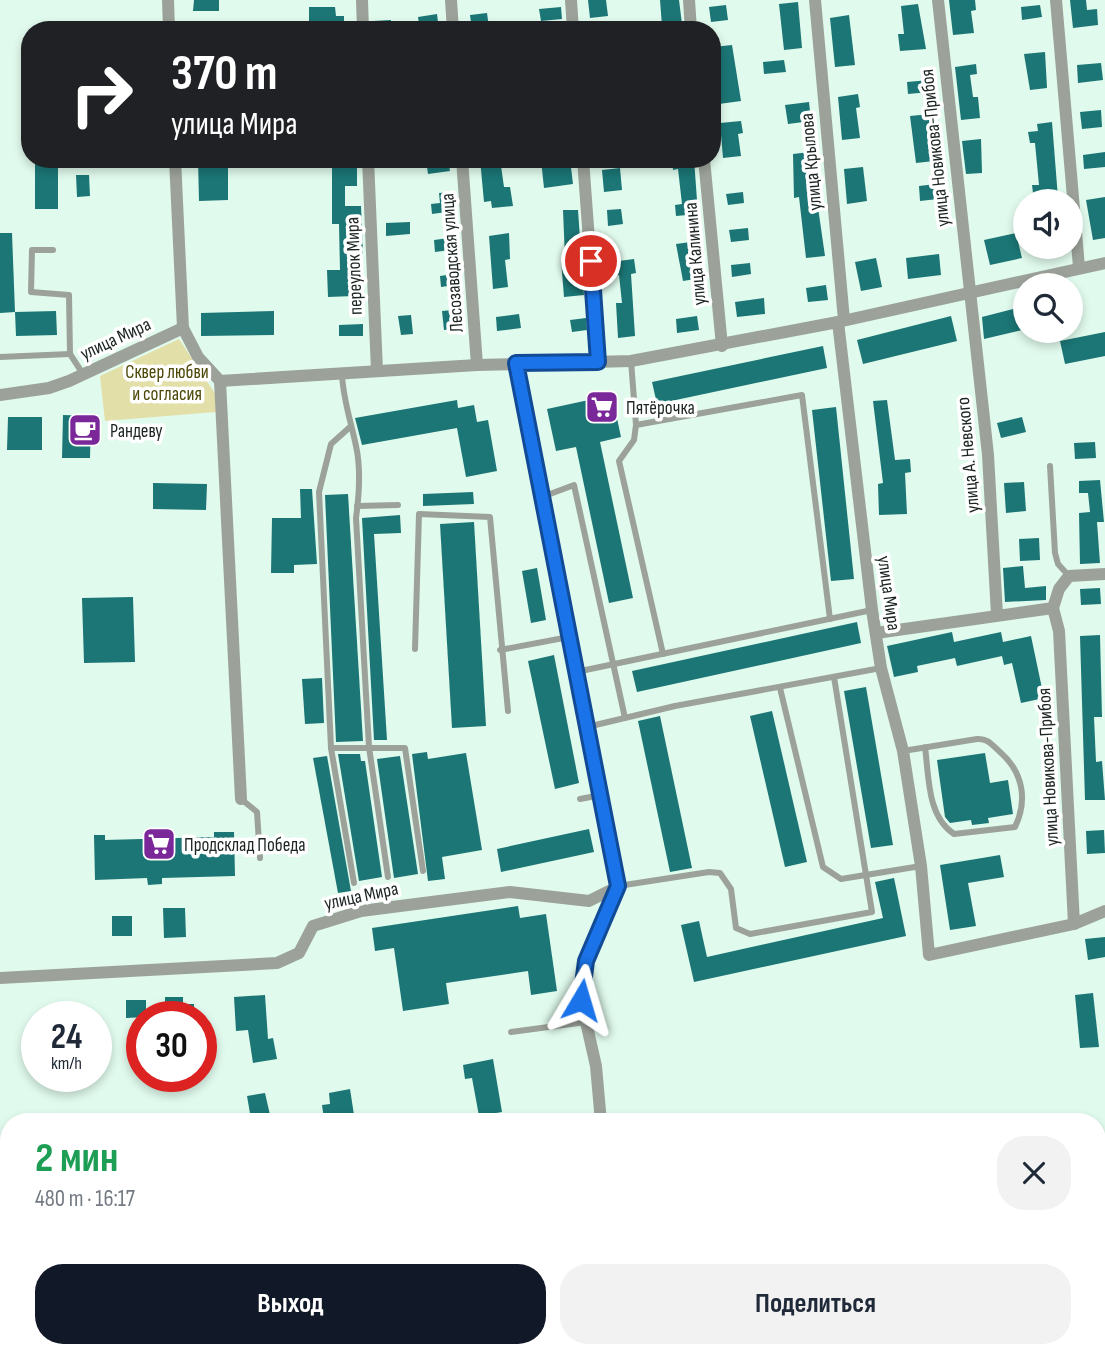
<!DOCTYPE html>
<html lang="ru">
<head>
<meta charset="utf-8">
<style>
  :root { --surface:#fff; --page:#f2f2f3; --text:#1f2937; --muted:#747a83; --accent:#111827 }
  body { margin:0; font-family:"Sofia Sans Condensed",sans-serif; background:var(--page); color:var(--text); height:100vh; display:flex; flex-direction:column; font-size:26px; white-space:nowrap }
  * { box-sizing:border-box; margin:0 }
  p { font-size:23px; color:var(--muted) }
  .icon { flex:none; width:38px; height:38px; fill:none; stroke:currentColor; stroke-width:2; stroke-linecap:round; stroke-linejoin:round }
  .map { position:relative; flex:1; overflow:hidden }
  .side { position:absolute; left:0px; top:1113px; width:1106px; height:245px; display:flex; flex-direction:column; background:var(--surface); border-radius:28px 28px 0 0; box-shadow:0 4px 10px #0003 }
  .side>* { flex:none }
  .guide { position:absolute; left:21px; top:21px; width:700px; height:147px; border-radius:28px; box-shadow:0 4px 10px #0003; background:#202124; color:#fff; overflow:hidden }
  .fabs { position:absolute; left:1013px; top:189px; display:grid; gap:14px }
  .fabs a { display:grid; place-items:center; width:70px; height:70px; border-radius:50%; background:var(--surface); box-shadow:0 4px 10px #0003; font-size:35px }
  .speed { position:absolute; left:21px; top:1001px; display:flex; gap:14px; font-size:35px; font-weight:700; text-align:center }
  .speed>* { display:grid; place-content:center; width:91px; height:91px; border-radius:50%; background:var(--surface); box-shadow:0 4px 10px #0003; line-height:1 }
  .speed small { font-size:18px; font-weight:400 }
  .speed .limit { border:10px solid #d22; background:#fff; color:#111 }
  .pin { position:absolute; display:grid; place-items:center; width:60px; height:60px; color:#fff; margin:-30px; border:4px solid #fff; border-radius:50%; box-shadow:0 2px 7px #0007 }
  .me { position:absolute; width:77px; margin:-38px; rotate:7deg; stroke-linejoin:round; filter:drop-shadow(0 0 5px #0008) }
  .turn { display:flex; align-items:center; gap:24px; height:147px; padding:0 35px; font-size:32px }
  .turn .icon { width:91px; height:91px; stroke-width:2.5 }
  .turn b { display:block; font-size:49px; line-height:60px }
  .round { display:grid; place-items:center; flex:none; width:74px; height:74px; border-radius:28px; background:var(--page) }
  .summary { display:flex; align-items:center; justify-content:space-between; height:119px; padding:0 35px }
  h1 { font-size:42px; font-weight:700; line-height:52px; color:#1e9e55 }
  .cta { display:flex; gap:14px; margin-top:auto; padding:14px 35px }
  .cta a { flex:1; height:80px; border-radius:28px; background:var(--accent); color:#fff; font-size:28px; font-weight:700; line-height:80px; text-align:center }
  .cta a+a { background:var(--page); color:var(--text) }
  .map>svg:first-child { display:block }
  .green { fill:#e3dfa9 }
  .water { fill:#51afd1; stroke:#41869c; stroke-width:2 }
  .building { fill:#1b7675 }
  .lines { fill:none; stroke-linecap:round; stroke-linejoin:round }
  .path { stroke:#94a89e; stroke-width:2; stroke-dasharray:3.5 3.5; stroke-linecap:butt }
  .lane { stroke:#9ca299; stroke-width:6 }
  .street { stroke:#9ca299; stroke-width:12 }
  .route-casing { stroke:#114b97; stroke-width:18 }
  .route { stroke:#1a73e8; stroke-width:12 }
  .labels { text-anchor:middle; stroke-width:7; stroke-linejoin:round; paint-order:stroke }
  .street-label { font-size:19px; fill:#1c2521; stroke:#fff }
  .park-label { font-size:19px; fill:#4d4708; stroke:#fff }
  .poi-label { font-size:19px; fill:#1c2521; stroke:#fff; text-anchor:start }
</style>
</head>
<body>
<div class="map">
<svg width="1105" height="1358" viewBox="0 0 1105 1358">
  <rect width="100%" height="100%" fill="#e0faed"/>
  <!-- green -->
  <polygon class="green" points="179,339 216,395 216,412 105,421 100,376"/>
  <!-- water -->
  <polygon class="water" points="1105,1257 1105,1358 872,1358 893,1349 1097,1349 1097,1261"/>
  <!-- building -->
  <g class="building">
    <polygon points="194,0 219,0 219,11 193,11"/>
    <polygon points="588,0 606,0 608,16 590,18"/>
    <polygon points="660,0 679,0 682,24 662,26"/>
    <polygon points="949,0 975,0 976,10 971,11 974,33 953,35"/>
    <polygon points="1070,0 1086,0 1087,10 1097,9 1098,25 1073,28"/>
    <polygon points="798,2 802,48 784,50 779,4"/>
    <polygon points="918,4 926,49 900,51 898,34 904,34 901,6"/>
    <polygon points="726,5 728,20 711,22 709,7"/>
    <polygon points="1040,5 1042,17 1022,20 1021,7"/>
    <polygon points="309,7 335,7 336,16 344,16 344,27 309,30"/>
    <polygon points="561,7 562,19 541,21 539,9"/>
    <polygon points="487,13 489,28 472,30 470,15"/>
    <polygon points="437,14 439,30 420,30 418,17"/>
    <polygon points="849,15 855,65 835,67 830,18"/>
    <polygon points="391,20 391,30 373,30 373,21"/>
    <polygon points="732,45 741,101 719,104 713,47"/>
    <polygon points="1045,52 1047,88 1030,90 1024,54"/>
    <polygon points="784,60 786,72 764,74 763,62"/>
    <polygon points="1101,63 1103,80 1078,83 1077,65"/>
    <polygon points="976,64 977,74 970,75 973,97 978,97 980,118 961,120 955,67"/>
    <polygon points="929,80 930,92 908,94 907,82"/>
    <polygon points="858,94 860,107 856,108 860,138 842,140 838,97"/>
    <polygon points="809,102 811,121 788,124 785,105"/>
    <polygon points="1101,110 1102,127 1082,129 1080,112"/>
    <polygon points="930,114 934,161 916,163 910,116"/>
    <polygon points="741,121 743,133 738,134 741,156 723,158 720,123"/>
    <polygon points="1052,122 1058,198 1034,201 1032,185 1039,185 1035,143 1030,143 1028,132 1038,131 1037,124"/>
    <polygon points="981,139 982,173 966,174 962,141"/>
    <polygon points="810,152 825,256 806,258 799,197 794,198 793,154"/>
    <polygon points="1105,152 1105,167 1084,169 1083,155"/>
    <rect x="35" y="159" width="23" height="50"/>
    <polygon points="198,159 228,159 228,200 199,201"/>
    <polygon points="332,159 357,159 357,186 345,186 345,206 361,206 363,255 353,255 354,296 328,297 327,270 340,270 339,224 332,224"/>
    <polygon points="448,159 450,171 428,174 426,160"/>
    <polygon points="480,159 500,159 504,187 510,187 513,206 492,208 491,201 484,202"/>
    <polygon points="570,159 573,184 544,188 541,160"/>
    <polygon points="672,159 694,159 698,214 676,216 675,205 682,204 678,169 673,170"/>
    <polygon points="863,167 867,201 847,204 844,169"/>
    <polygon points="620,168 622,190 604,192 602,170"/>
    <polygon points="76,175 89,175 90,196 77,197"/>
    <polygon points="936,184 938,199 920,201 919,186"/>
    <polygon points="452,192 454,211 432,214 431,204 440,203 439,193"/>
    <polygon points="743,192 744,203 728,205 726,194"/>
    <polygon points="1105,197 1105,238 1093,240 1086,200"/>
    <polygon points="621,209 623,224 608,226 607,210"/>
    <polygon points="563,210 578,210 584,295 564,297 561,260 565,259"/>
    <polygon points="410,222 410,234 386,236 386,223"/>
    <polygon points="748,228 749,240 731,242 729,230"/>
    <polygon points="0,233 12,233 15,312 0,313"/>
    <polygon points="509,233 510,259 505,260 508,287 493,289 489,236"/>
    <polygon points="1016,233 1022,258 990,265 984,240"/>
    <polygon points="457,237 458,249 435,252 434,240"/>
    <polygon points="698,241 701,278 683,281 676,244"/>
    <polygon points="939,254 941,275 908,279 906,258"/>
    <polygon points="876,258 882,287 861,291 855,262"/>
    <polygon points="634,259 636,273 631,274 635,336 618,338 616,303 622,303 619,275 613,276 611,262"/>
    <polygon points="750,263 751,274 732,277 731,265"/>
    <polygon points="460,273 462,284 441,287 440,276"/>
    <polygon points="826,285 828,300 808,302 806,288"/>
    <polygon points="764,298 765,314 737,317 735,302"/>
    <polygon points="1017,308 1022,330 984,339 982,317"/>
    <polygon points="463,309 465,327 444,330 442,311"/>
    <polygon points="56,311 57,335 16,336 15,312"/>
    <polygon points="274,311 274,335 201,336 201,313"/>
    <polygon points="519,314 521,328 497,331 496,317"/>
    <polygon points="411,315 413,334 401,335 398,316"/>
    <polygon points="697,316 699,330 677,333 676,319"/>
    <polygon points="951,316 957,341 863,364 857,340"/>
    <polygon points="586,318 587,330 572,332 570,320"/>
    <polygon points="363,324 363,336 339,336 339,325"/>
    <polygon points="1105,332 1105,356 1065,364 1060,341"/>
    <polygon points="823,346 827,368 657,404 652,382"/>
    <polygon points="612,395 621,437 600,442 633,598 609,603 576,447 556,451 547,409"/>
    <polygon points="457,400 458,408 474,405 477,422 488,420 497,471 466,477 457,428 362,445 355,418"/>
    <polygon points="887,400 895,460 910,459 911,472 905,473 907,514 879,515 878,484 883,483 873,401"/>
    <polygon points="836,407 854,579 831,581 812,410"/>
    <polygon points="63,415 91,416 90,458 62,458"/>
    <polygon points="8,417 42,417 42,450 7,450"/>
    <polygon points="1022,417 1026,432 1001,438 997,423"/>
    <polygon points="1095,442 1096,458 1075,459 1074,443"/>
    <polygon points="1100,480 1104,522 1097,522 1100,563 1080,564 1079,513 1090,512 1088,493 1079,493 1079,481"/>
    <polygon points="1024,482 1026,511 1006,513 1004,483"/>
    <polygon points="153,483 207,484 206,510 153,509"/>
    <polygon points="300,489 312,489 317,564 294,565 294,573 271,573 272,518 301,518"/>
    <polygon points="473,492 474,504 423,506 423,494"/>
    <polygon points="348,494 363,741 336,742 325,495"/>
    <polygon points="400,515 401,533 374,534 387,740 374,740 362,518"/>
    <polygon points="474,522 486,726 452,728 440,524"/>
    <polygon points="1039,538 1040,560 1020,561 1019,539"/>
    <polygon points="1023,566 1025,588 1046,586 1046,600 1005,602 1003,568"/>
    <polygon points="537,568 546,620 531,623 522,571"/>
    <polygon points="1100,588 1101,604 1081,605 1080,589"/>
    <polygon points="133,597 135,662 84,663 82,598"/>
    <polygon points="857,622 861,643 637,692 632,671"/>
    <polygon points="952,632 954,642 1001,632 1003,642 1031,636 1044,698 1021,703 1012,663 1004,665 1002,656 957,666 955,658 917,666 918,672 894,677 887,646"/>
    <polygon points="1100,635 1102,717 1094,717 1096,762 1102,761 1105,800 1085,800 1080,636"/>
    <polygon points="554,655 579,783 555,789 528,661"/>
    <polygon points="322,678 324,723 305,724 302,679"/>
    <polygon points="866,687 893,845 871,848 844,691"/>
    <polygon points="772,711 807,862 785,867 750,716"/>
    <polygon points="660,716 692,868 670,872 638,721"/>
    <polygon points="427,752 428,759 466,753 482,850 442,857 445,879 428,881 412,754"/>
    <polygon points="985,753 990,783 1008,780 1013,814 988,818 989,823 972,825 971,820 950,823 945,817 937,760"/>
    <polygon points="338,754 360,754 361,761 365,761 382,877 359,881"/>
    <polygon points="327,756 351,891 338,893 313,758"/>
    <polygon points="400,756 418,874 394,878 377,759"/>
    <polygon points="589,829 594,852 501,872 497,849"/>
    <polygon points="1104,830 1105,853 1087,854 1086,831"/>
    <polygon points="214,832 234,832 235,876 162,878 162,884 148,885 147,878 95,880 94,835 105,835 105,840 214,837"/>
    <polygon points="1000,855 1004,877 968,883 976,926 950,930 940,865"/>
    <polygon points="894,878 906,936 694,982 681,925 699,921 707,957 883,918 875,882"/>
    <polygon points="518,906 520,918 546,914 557,991 531,995 528,971 446,983 449,1004 403,1011 394,948 375,951 372,928"/>
    <polygon points="163,908 185,908 186,937 164,938"/>
    <rect x="112" y="916" width="20" height="20"/>
    <polygon points="1105,937 1105,957 1088,960 1085,939"/>
    <polygon points="1093,993 1099,1047 1080,1048 1075,995"/>
    <polygon points="265,995 268,1039 273,1038 277,1059 253,1063 248,1030 236,1031 234,997"/>
    <polygon points="165,997 183,997 183,1004 194,1004 194,1017 165,1016"/>
    <polygon points="126,1000 146,1000 146,1017 126,1018"/>
    <polygon points="493,1059 502,1112 479,1116 472,1078 465,1079 463,1065"/>
    <polygon points="350,1089 354,1115 324,1119 322,1105 330,1104 329,1093"/>
    <polygon points="265,1093 270,1115 251,1119 247,1096"/>
  </g>
  <g class="lines">
    <!-- path -->
    <g class="path">
      <polyline points="1097,1259 1105,1255"/>
      <polyline points="444,1349 468,1354 547,1358"/>
      <polyline points="853,1358 885,1349"/>
    </g>
    <!-- lane -->
    <g class="lane">
      <polyline points="53,250 32,250 31,292 69,295 70,354 83,374"/>
      <polyline points="0,357 70,354"/>
      <polyline points="631,361 636,425 802,395 830,619"/>
      <path d="M342 374C343 400 351 421 356 446 361 468 359 496 356 518L369 747 388 877"/>
      <polyline points="636,425 634,440 619,461 663,654"/>
      <polyline points="1050,466 1055,553 1058,564 1069,576"/>
      <polyline points="542,497 574,485 625,718"/>
      <polyline points="357,506 398,505"/>
      <polyline points="415,649 419,514 490,517 508,711"/>
      <polyline points="500,650 569,637"/>
      <polyline points="576,672 872,610"/>
      <polyline points="780,688 823,867 841,879 921,866"/>
      <polyline points="587,727 675,706 881,668"/>
      <polyline points="331,748 319,492 331,444 350,427"/>
      <path d="M903 751 977 739C988 738 992 745 1000 752 1023 772 1028 800 1015 827L954 834C927 816 929 777 925 747"/>
      <polyline points="241,799 257,812 260,858"/>
      <polyline points="580,799 601,795"/>
      <polyline points="354,883 331,748 405,748 423,871"/>
      <polyline points="618,886 709,872 720,873 731,889 736,928 750,934 872,912 834,677"/>
      <polyline points="511,1032 586,1022"/>
    </g>
    <!-- street -->
    <g class="street">
      <polyline points="168,0 169,30"/>
      <polyline points="362,0 363,30"/>
      <polyline points="451,0 453,30"/>
      <polyline points="571,0 573,30"/>
      <polyline points="689,0 691,30"/>
      <polyline points="815,0 844,320"/>
      <polyline points="938,0 988,455 997,615"/>
      <polyline points="1056,0 1079,267"/>
      <polyline points="175,159 183,328"/>
      <polyline points="368,159 377,371"/>
      <polyline points="462,159 477,365"/>
      <polyline points="583,159 598,362"/>
      <polyline points="704,159 722,346"/>
      <polyline points="838,322 872,610 881,668 903,751 921,866 929,955 1074,924 1105,911"/>
      <polyline points="516,363 618,886 586,961 582,984 581,1000 596,1066 601,1122"/>
      <polyline points="220,381 241,799"/>
      <polyline points="0,395 49,388 69,381 183,328 198,357 220,381 477,365 631,361 838,322 1105,263"/>
      <polyline points="1053,608 1059,631 1074,924"/>
      <polyline points="876,633 1053,608 1059,589 1069,576 1105,574"/>
      <polyline points="0,978 277,963 299,953 313,926 361,911 510,892 589,901 617,887"/>
    </g>
  </g>
  <g class="lines">
    <defs>
      <polyline id="route" points="581,1000 586,961 618,886 516,363 598,362 591,261"/>
    </defs>
    <!-- route casing -->
    <use href="#route" class="route-casing"/>
    <!-- route -->
    <use href="#route" class="route"/>
  </g>
  <!-- icons -->
  <defs>
    <symbol id="supermarket-square" viewBox="-11 -11 22 22"><rect x="-9" y="-9" width="18" height="18" rx="4" fill="#7a2899" stroke="#fff"/><path d="M-6-5.5h2.5l.6 2H6L4.5 2H-2.5L-4.4-4H-6ZM-1.5 3.2a1.3 1.3 0 1 0 .1 0ZM3 3.2a1.3 1.3 0 1 0 .1 0Z" fill="#fff"/></symbol>
    <symbol id="cafe-square" viewBox="-11 -11 22 22"><rect x="-9" y="-9" width="18" height="18" rx="4" fill="#7a2899" stroke="#fff"/><path d="M-5.5-4.5H6V0H3Q3 3.5 0 3.5H-2.5Q-5.5 3.5-5.5 0ZM3-3.2v2h1.7v-2ZM-6 4.5H4V6H-6Z" fill="#fff"/></symbol>
  </defs>
  <g fill-rule="evenodd">
    <use href="#supermarket-square" x="583" y="388" width="38" height="38"/>
    <use href="#cafe-square" x="66" y="411" width="38" height="38"/>
    <use href="#supermarket-square" x="140" y="825" width="38" height="38"/>
  </g>
  <g class="labels">
    <!-- street labels -->
    <g class="street-label">
      <text transform="translate(934 148) rotate(-96)" y="7">улица Новикова-Прибоя</text>
      <text transform="translate(810 162) rotate(-95)" y="7">улица Крылова</text>
      <text transform="translate(694 254) rotate(-95)" y="7">улица Калинина</text>
      <text transform="translate(451 263) rotate(-94)" y="7">Лесозаводская улица</text>
      <text transform="translate(353 266) rotate(-92)" y="7">переулок Мира</text>
      <text transform="translate(115 338) rotate(-25)" y="7">улица Мира</text>
      <text transform="translate(967 455) rotate(-95)" y="7">улица А. Невского</text>
      <text transform="translate(890 593) rotate(82)" y="7">улица Мира</text>
      <text transform="translate(1047 767) rotate(-93)" y="7">улица Новикова-Прибоя</text>
      <text transform="translate(361 895) rotate(-12)" y="7">улица Мира</text>
    </g>
    <!-- park labels -->
    <g class="park-label">
      <text x="167" y="378">Сквер любви<tspan x="167" dy="22">и согласия</tspan></text>
    </g>
    <!-- poi labels -->
    <g class="poi-label">
      <text x="626" y="414">Пятёрочка</text>
      <text x="110" y="437">Рандеву</text>
      <text x="184" y="851">Продсклад Победа</text>
    </g>
  </g>
</svg>
<div class="fabs">
<a><svg class="icon" aria-label="sound" viewBox="0 0 24 24"><path d="M4 9h4l5-4v14l-5-4H4zM17 9q2 3 0 6"/></svg></a>
<a><svg class="icon" aria-label="search" viewBox="0 0 24 24"><circle cx="10" cy="10" r="6"/><path d="M15 15l6 6"/></svg></a>
</div>
<div class="speed"><div>24<small>km/h</small></div><div class="limit">30</div></div>
<div class="pin" style="left:591px;top:261px;background:#d93025"><svg class="icon" aria-label="arrive" viewBox="0 0 24 24"><path d="M6 21V4h12l-3 4 3 4H6"/></svg></div>
<svg class="me" style="left:581px;top:1000px" viewBox="-20 -20 40 40"><path d="M0-17L14 15 0 8-14 15z" fill="#1a73e8" stroke="#fff" stroke-width="4"/></svg>
<div class="guide">
<div class="turn"><svg class="icon" aria-label="right" viewBox="0 0 24 24"><path d="M7 20v-9h11M14 6l5 5-5 5"/></svg><div><b>370 m</b>улица Мира</div></div>
</div>
<section class="side">
<div class="summary"><div><h1>2 мин</h1><p>480 m · 16:17</p></div><a class="round"><svg class="icon" aria-label="close" viewBox="0 0 24 24"><path d="M6 6l12 12M18 6L6 18"/></svg></a></div>
<div class="cta"><a>Выход</a><a>Поделиться</a></div>
</section>
</div>
</body>
</html>
